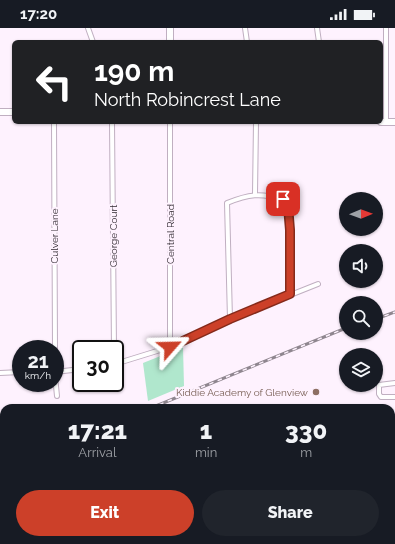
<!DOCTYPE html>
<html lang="en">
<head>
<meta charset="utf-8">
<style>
  :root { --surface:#171b24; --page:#20242c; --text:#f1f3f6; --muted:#9ea1a6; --accent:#cc4029 }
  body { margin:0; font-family:Raleway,sans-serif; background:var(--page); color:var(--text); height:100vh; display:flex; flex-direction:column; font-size:15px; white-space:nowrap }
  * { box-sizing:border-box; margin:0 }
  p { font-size:13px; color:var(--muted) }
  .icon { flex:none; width:22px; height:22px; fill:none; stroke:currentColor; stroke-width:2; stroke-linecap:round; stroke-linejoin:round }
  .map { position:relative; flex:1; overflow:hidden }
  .drawer { position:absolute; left:0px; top:376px; width:395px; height:140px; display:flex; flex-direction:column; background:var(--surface); border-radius:12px 12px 0 0; box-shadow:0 1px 3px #0004 }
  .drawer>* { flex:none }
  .guide { position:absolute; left:12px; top:12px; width:371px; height:84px; border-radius:6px; box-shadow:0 1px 3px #0004; background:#202124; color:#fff; overflow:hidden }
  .needle { width:26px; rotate:89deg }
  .fabs { position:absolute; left:339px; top:164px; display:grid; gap:8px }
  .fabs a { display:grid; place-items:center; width:44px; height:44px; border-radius:50%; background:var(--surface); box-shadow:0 1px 3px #0004; font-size:20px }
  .speed { position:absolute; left:12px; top:312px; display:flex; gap:8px; font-size:20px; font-weight:700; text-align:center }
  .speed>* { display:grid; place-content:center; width:52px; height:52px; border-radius:50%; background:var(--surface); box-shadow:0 1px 3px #0004; line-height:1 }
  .speed small { font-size:10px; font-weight:400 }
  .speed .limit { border:2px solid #111; border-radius:6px; background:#fff; color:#111 }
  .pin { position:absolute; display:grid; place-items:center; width:34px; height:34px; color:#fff; margin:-17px; border-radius:8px; box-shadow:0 2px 6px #0006 }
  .me { position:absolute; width:44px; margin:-22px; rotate:65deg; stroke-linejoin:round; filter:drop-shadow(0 0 3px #0008) }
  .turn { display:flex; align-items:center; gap:14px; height:84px; padding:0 16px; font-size:18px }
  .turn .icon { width:52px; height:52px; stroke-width:2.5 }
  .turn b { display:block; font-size:28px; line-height:34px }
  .eta { display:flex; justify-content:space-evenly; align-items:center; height:68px; text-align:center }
  .eta b { font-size:24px; font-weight:800; line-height:28px }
  .button { display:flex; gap:8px; margin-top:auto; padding:8px 16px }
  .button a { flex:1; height:46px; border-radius:24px; background:var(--accent); color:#fff; font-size:16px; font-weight:800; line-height:46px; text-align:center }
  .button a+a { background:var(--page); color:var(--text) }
  .status { display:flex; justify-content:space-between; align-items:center; height:28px; padding:0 20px; background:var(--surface); direction:ltr }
  .status svg { height:11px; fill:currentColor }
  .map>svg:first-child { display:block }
  .green { fill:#b0e7cd }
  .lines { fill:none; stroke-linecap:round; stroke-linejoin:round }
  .minor-casing { stroke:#c0afc1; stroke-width:6 }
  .secondary-casing { stroke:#c0afc1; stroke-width:8 }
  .primary-casing { stroke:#d6d4d6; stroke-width:9 }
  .minor { stroke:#fff; stroke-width:4 }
  .secondary { stroke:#fff; stroke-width:6 }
  .primary { stroke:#d8c1f7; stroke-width:7 }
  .rail-casing { stroke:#8f868f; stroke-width:3 }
  .rail { stroke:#fef2fe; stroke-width:1.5; stroke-dasharray:4.5; stroke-linecap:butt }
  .route-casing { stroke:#852a1b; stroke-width:10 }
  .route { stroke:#cc4029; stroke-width:7 }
  .education-dot { fill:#8d6e63; stroke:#fef2fe; stroke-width:1.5 }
  .labels { text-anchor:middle; stroke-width:4; stroke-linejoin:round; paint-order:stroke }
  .street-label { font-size:10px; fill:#302930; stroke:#fef2fe }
  .education-label { font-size:10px; fill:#785e54; stroke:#fef2fe; text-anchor:end }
</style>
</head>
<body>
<div class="status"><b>17:20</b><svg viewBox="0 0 49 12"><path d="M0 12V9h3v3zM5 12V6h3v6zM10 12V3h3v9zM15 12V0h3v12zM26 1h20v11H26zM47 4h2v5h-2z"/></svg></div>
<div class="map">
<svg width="395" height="516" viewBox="0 0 395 516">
  <rect width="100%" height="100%" fill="#fef2fe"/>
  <!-- green -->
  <polygon class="green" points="183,319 184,358 148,373 143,335"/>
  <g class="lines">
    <defs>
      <g id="minor">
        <polyline points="88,0 93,14"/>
        <polyline points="245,0 247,14"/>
        <polyline points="317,0 319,14"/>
        <polyline points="386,0 386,94"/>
        <polyline points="54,94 55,321"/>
        <polyline points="112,94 114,321"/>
        <polyline points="170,94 170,319"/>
        <polyline points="255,166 256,94"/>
        <path d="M230 291 227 175C249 166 260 165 283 171L288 178 290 266"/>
        <polyline points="115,336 170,319 230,291 318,256"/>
        <polyline points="115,339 117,352"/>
        <polyline points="55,344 81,341"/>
        <polyline points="0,345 21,344"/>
        <polyline points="55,348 57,368"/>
        <polyline points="395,355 379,357 379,366 381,369 395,369"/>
        <polyline points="122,512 122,516"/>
        <polyline points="287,512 289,516"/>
        <polyline points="63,516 88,512"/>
      </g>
      <g id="secondary">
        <polyline points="170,0 170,14"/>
        <polyline points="0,84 14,84"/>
        <polyline points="381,94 395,94"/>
      </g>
      <g id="primary">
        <polyline points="391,433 395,432"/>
        <polyline points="0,446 4,446"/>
      </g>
    </defs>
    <!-- minor casing -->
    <use href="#minor" class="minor-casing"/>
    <!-- secondary casing -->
    <use href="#secondary" class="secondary-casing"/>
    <!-- primary casing -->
    <use href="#primary" class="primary-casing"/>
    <!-- minor -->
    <use href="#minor" class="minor"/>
    <!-- secondary -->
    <use href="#secondary" class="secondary"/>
    <!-- primary -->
    <use href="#primary" class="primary"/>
    <defs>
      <g id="rail">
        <polyline points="376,291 395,284"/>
        <polyline points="151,380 346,300"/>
        <polyline points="0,444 4,443"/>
      </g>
    </defs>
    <!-- rail casing -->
    <use href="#rail" class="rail-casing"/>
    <!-- rail -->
    <use href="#rail" class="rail"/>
  </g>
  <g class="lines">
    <defs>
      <polyline id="route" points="170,319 230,291 290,266 290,202 288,178 283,171"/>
    </defs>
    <!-- route casing -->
    <use href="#route" class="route-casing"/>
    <!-- route -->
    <use href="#route" class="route"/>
  </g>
  <!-- markers -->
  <circle class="education-dot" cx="316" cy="364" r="4"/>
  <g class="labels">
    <!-- street labels -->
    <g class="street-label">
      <text transform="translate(170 206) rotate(-90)" y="4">Central Road</text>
      <text transform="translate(54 208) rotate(-90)" y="4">Culver Lane</text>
      <text transform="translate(113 208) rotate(-90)" y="4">George Court</text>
    </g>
    <!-- education labels -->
    <g class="education-label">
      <text x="308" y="368">Kiddie Academy of Glenview</text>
    </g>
  </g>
</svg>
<div class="fabs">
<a><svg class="needle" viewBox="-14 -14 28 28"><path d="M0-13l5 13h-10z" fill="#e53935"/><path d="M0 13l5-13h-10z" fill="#9ea1a6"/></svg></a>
<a><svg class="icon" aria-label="sound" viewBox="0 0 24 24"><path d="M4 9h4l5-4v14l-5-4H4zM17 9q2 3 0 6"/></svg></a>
<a><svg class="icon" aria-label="search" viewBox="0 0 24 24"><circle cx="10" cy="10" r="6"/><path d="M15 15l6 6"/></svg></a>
<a><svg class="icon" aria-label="layers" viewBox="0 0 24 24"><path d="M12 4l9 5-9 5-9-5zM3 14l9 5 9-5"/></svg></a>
</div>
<div class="speed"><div>21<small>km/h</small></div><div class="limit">30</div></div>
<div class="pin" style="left:283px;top:171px;background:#d93025"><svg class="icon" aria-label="arrive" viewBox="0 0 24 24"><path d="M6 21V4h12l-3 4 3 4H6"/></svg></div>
<svg class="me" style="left:170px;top:319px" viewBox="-20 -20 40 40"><path d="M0-17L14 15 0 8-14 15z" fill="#cc4029" stroke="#fff" stroke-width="4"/></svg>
<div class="guide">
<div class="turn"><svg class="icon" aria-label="left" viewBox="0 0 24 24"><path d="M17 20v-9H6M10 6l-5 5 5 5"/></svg><div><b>190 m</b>North Robincrest Lane</div></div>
</div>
<section class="drawer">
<div class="eta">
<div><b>17:21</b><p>Arrival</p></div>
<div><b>1</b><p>min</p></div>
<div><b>330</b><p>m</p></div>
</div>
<div class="button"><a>Exit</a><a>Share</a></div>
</section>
</div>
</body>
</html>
